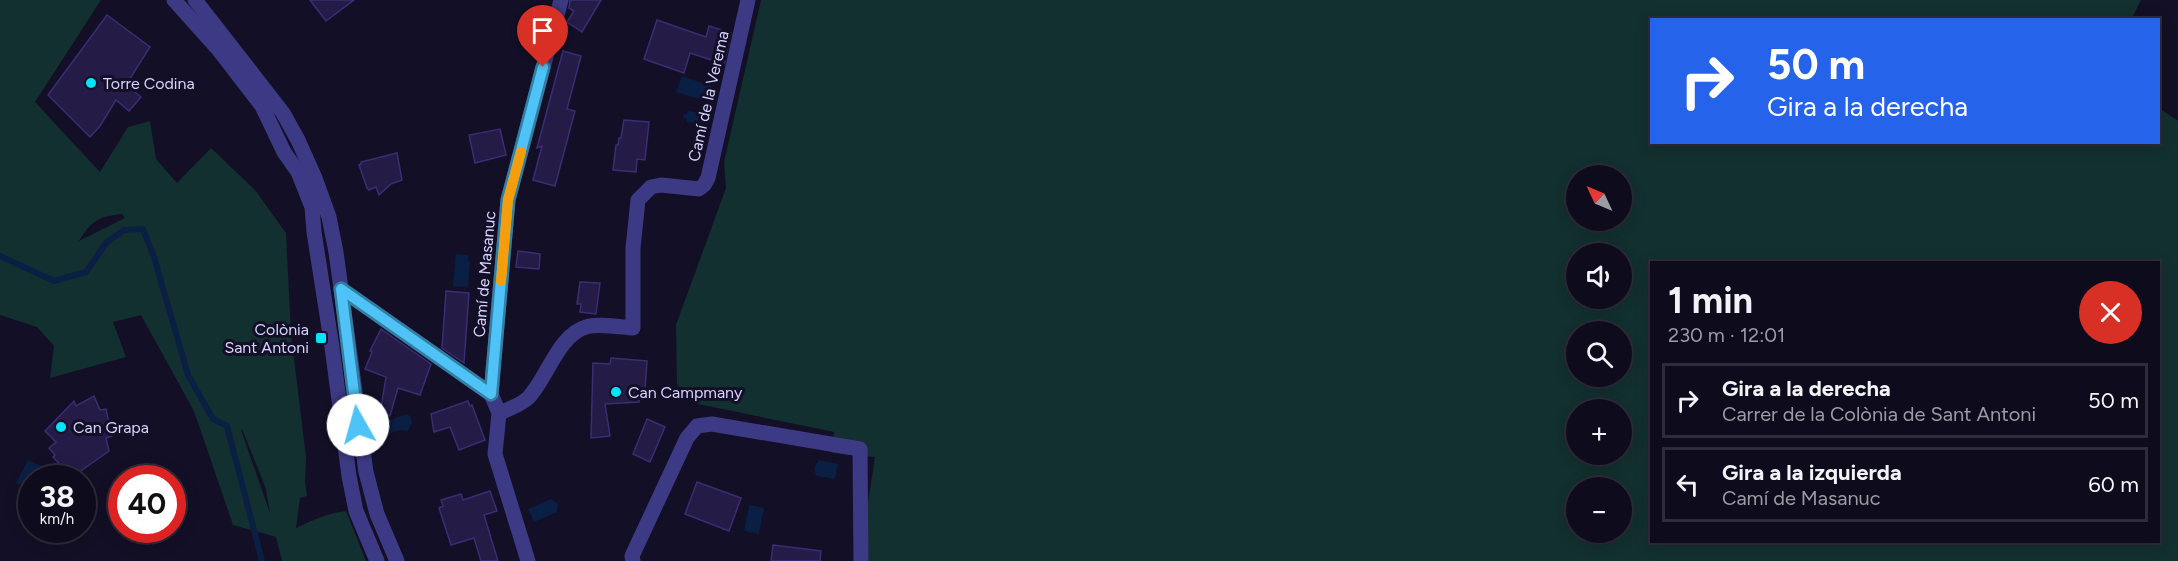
<!DOCTYPE html>
<html lang="es">
<head>
<meta charset="utf-8">
<style>
  :root { --surface:#0e0b1c; --page:#1c1929; --text:#f1f3f6; --muted:#9b9ba3; --line:#2e2b3b }
  body { margin:0; font-family:Figtree,sans-serif; background:var(--page); color:var(--text); height:100vh; display:flex; flex-direction:column; font-size:22px; white-space:nowrap }
  * { box-sizing:border-box; margin:0 }
  p { font-size:20px; color:var(--muted) }
  .icon { flex:none; width:33px; height:33px; fill:none; stroke:currentColor; stroke-width:2; stroke-linecap:round; stroke-linejoin:round }
  .map { position:relative; flex:1; overflow:hidden }
  .drawer { position:absolute; left:1650px; top:261px; width:510px; height:282px; display:flex; flex-direction:column; background:var(--surface); border-radius:0px; box-shadow:0 3px 15px #0003,0 0 0 2px var(--line) }
  .drawer>* { flex:none }
  .top-card { position:absolute; left:1650px; top:18px; width:510px; height:126px; border-radius:0px; box-shadow:0 3px 15px #0003,0 0 0 2px var(--line); background:#2563eb; color:#fff; overflow:hidden }
  .needle { width:39px; rotate:314deg }
  .controls { position:absolute; left:1566px; top:165px; display:grid; gap:12px }
  .controls a { display:grid; place-items:center; width:66px; height:66px; border-radius:50%; background:var(--surface); box-shadow:0 3px 15px #0003,0 0 0 2px var(--line); font-size:30px }
  .speed { position:absolute; left:18px; top:465px; display:flex; gap:12px; font-size:30px; font-weight:700; text-align:center }
  .speed>* { display:grid; place-content:center; width:78px; height:78px; border-radius:50%; background:var(--surface); box-shadow:0 3px 15px #0003,0 0 0 2px var(--line); line-height:1 }
  .speed small { font-size:15px; font-weight:400 }
  .speed .limit { border:9px solid #d22; background:#fff; color:#111 }
  .pin { position:absolute; display:grid; place-items:center; width:51px; height:51px; color:#fff; margin:-62px -26px; border-radius:50% 50% 50% 0; rotate:-45deg; box-shadow:0 0 6px #0007 }
  .pin .icon { rotate:45deg }
  .me { position:absolute; width:66px; margin:-33px; rotate:353deg; stroke-linejoin:round; filter:drop-shadow(0 0 4px #0008) }
  .turn { display:flex; align-items:center; gap:21px; height:126px; padding:0 18px; font-size:27px }
  .turn .icon { width:78px; height:78px; stroke-width:2.5 }
  .turn b { display:block; font-size:42px; line-height:51px }
  .round { display:grid; place-items:center; flex:none; width:63px; height:63px; border-radius:32px; background:var(--page) }
  .headline { display:flex; align-items:center; justify-content:space-between; height:102px; padding:0 18px }
  h1 { font-size:36px; font-weight:700; line-height:45px }
  ul { padding:0; list-style:none }
  li { display:flex; align-items:center; gap:18px; height:75px; margin:0 12px 9px; padding:0 6px; border:3px solid var(--line); border-radius:0px }
  li div { flex:1 }
  li b { display:block; font-size:22px }
  li em { font-style:normal }
  .map>svg:first-child { display:block }
  .green { fill:#12302f; fill-rule:evenodd }
  .water { fill:#0a1f44 }
  .lines { fill:none; stroke-linecap:round; stroke-linejoin:round }
  .stream { stroke:#0a1f44; stroke-width:6 }
  .building { fill:#241b47; stroke:#3b2d73; stroke-width:1.5 }
  .minor { stroke:#3d3a85; stroke-width:15 }
  .tertiary { stroke:#3d3a85; stroke-width:15 }
  .route-casing { stroke:#337fa1; stroke-width:15 }
  .route { stroke:#4fc3f7; stroke-width:10 }
  .slow { stroke:#f59e0b; stroke-width:10 }
  .poi-dot { fill:#00e5ff; stroke:#130f26; stroke-width:2 }
  .labels { text-anchor:middle; stroke-width:6; stroke-linejoin:round; paint-order:stroke }
  .poi-label { font-size:16px; fill:#d9d4ff; stroke:#130f26; text-anchor:start }
  .street-label { font-size:16px; fill:#d9d4ff; stroke:#130f26 }
</style>
</head>
<body>
<div class="map">
<svg width="2178" height="561" viewBox="0 0 2178 561">
  <rect width="100%" height="100%" fill="#130f26"/>
  <!-- green -->
  <g class="green">
    <path d="M0 0H101L35 102 100 172 128 127 150 121 156 159 177 183 211 148 255 190 286 233 291 334 306 457 305 482 307 496 300 498 296 528C313 520 327 513 346 511L366 561H282L276 537 233 525 194 411 141 315 113 322 126 357 50 378 54 346 37 327 0 315ZM122 214 125 218 79 241C92 220 98 217 122 214ZM242 429 266 489 270 513 241 430Z"/>
    <path d="M761 0H2141L2131 20H1652V142H2158L2159 108 2178 121V561H859L875 457 832 453 834 432 698 404 677 385 676 325 726 188 724 162ZM1576 176H1622V220H1576ZM1576 254H1622V298H1576ZM1652 262H2158V542H1652ZM1576 332H1622V376H1576ZM1576 410H1622V454H1576ZM1576 488H1622V532H1576Z"/>
  </g>
  <!-- water -->
  <g class="water">
    <polygon points="682,76 714,87 709,102 676,92"/>
    <polygon points="688,111 709,114 708,125 686,122 687,119 683,118 684,114 687,114"/>
    <polygon points="456,254 469,255 468,260 470,261 468,287 453,286"/>
    <polygon points="407,414 410,416 412,423 408,431 400,430 388,434 384,432 384,422"/>
    <polygon points="28,460 48,469 44,478 32,478 31,490 16,483"/>
    <polygon points="819,460 838,464 835,479 816,476 814,468"/>
    <polygon points="551,499 558,504 557,512 534,522 528,509"/>
    <polygon points="749,505 764,508 759,534 744,531"/>
  </g>
  <g class="lines">
    <!-- stream -->
    <polyline class="stream" points="0,256 54,281 86,272 106,243 124,230 143,229 154,257 188,375 213,419 227,426 262,561"/>
  </g>
  <!-- building -->
  <g class="building">
    <polygon points="310,0 354,0 326,21"/>
    <polygon points="570,0 601,0 582,32 567,22 574,11 569,8"/>
    <polygon points="107,15 150,47 126,85 141,97 129,111 116,100 100,126 90,137 48,95"/>
    <polygon points="657,20 706,37 709,26 731,33 724,64 690,53 684,73 644,59"/>
    <polygon points="563,51 581,56 567,109 575,111 555,186 533,180 542,146 537,148"/>
    <polygon points="624,120 649,122 645,160 637,159 636,172 613,170 616,145 618,145 619,138 621,138"/>
    <polygon points="500,129 506,155 475,163 469,135"/>
    <polygon points="397,153 402,180 391,184 379,195 376,187 369,190 367,188 359,165 361,164 361,162"/>
    <polygon points="518,251 540,254 539,269 516,267"/>
    <polygon points="580,282 600,283 596,314 580,312 581,304 577,304"/>
    <polygon points="446,291 469,293 464,363 442,348"/>
    <polygon points="381,329 431,364 420,395 398,388 390,416 380,414 386,377 365,369 372,352 370,351"/>
    <polygon points="611,358 647,361 645,390 640,389 639,402 605,404 610,436 591,438 593,363 610,364"/>
    <polygon points="94,396 100,410 106,409 112,436 106,438 109,451 72,477 53,457 55,455 49,448 56,442 45,431 74,401 76,406"/>
    <polygon points="468,401 470,406 472,405 485,440 459,450 450,427 434,432 431,414"/>
    <polygon points="647,419 665,427 650,462 633,454"/>
    <polygon points="697,482 741,498 729,531 685,514"/>
    <polygon points="490,491 497,511 484,515 498,561 481,561 474,538 451,545 439,508 443,506 441,500 461,494 463,500"/>
    <polygon points="773,545 821,551 820,561 771,561"/>
  </g>
  <g class="lines">
    <!-- minor -->
    <g class="minor">
      <polyline points="341,289 491,394"/>
      <path d="M499 413C509 409 519 406 528 398 547 379 558 335 586 327 597 323 620 327 633 328V248L638 200 651 187 661 185 699 189 704 185 708 178 748 0"/>
      <polyline points="528,561 495,454 499,413 491,394 508,200 561,0"/>
      <polyline points="633,561 632,556 687,438 697,426 712,424 860,449 861,561"/>
    </g>
    <!-- tertiary -->
    <g class="tertiary">
      <polyline points="174,0 218,49 262,106 284,152 298,172 312,207 314,232 332,347 349,476 356,511 377,561"/>
      <polyline points="195,0 283,113 298,140 315,178 329,217 336,252 366,472 377,514 397,561"/>
    </g>
  </g>
  <g class="lines">
    <defs>
      <polyline id="route" points="358,425 341,289 491,394 508,200 543,67"/>
    </defs>
    <!-- route casing -->
    <use href="#route" class="route-casing"/>
    <!-- route -->
    <use href="#route" class="route"/>
    <!-- slow -->
    <polyline class="slow" points="501,281 508,200 521,152"/>
  </g>
  <!-- markers -->
  <g class="poi-dot">
    <circle cx="91" cy="83" r="6"/>
    <rect x="315" y="332" width="12" height="12" rx="3"/>
    <circle cx="616" cy="392" r="6"/>
    <circle cx="61" cy="427" r="6"/>
  </g>
  <g class="labels">
    <!-- poi labels -->
    <g class="poi-label">
      <text x="103" y="89">Torre Codina</text>
      <text x="309" y="335" text-anchor="end">Colònia<tspan x="309" dy="18">Sant Antoni</tspan></text>
      <text x="628" y="398">Can Campmany</text>
      <text x="73" y="433">Can Grapa</text>
    </g>
    <!-- street labels -->
    <g class="street-label">
      <text transform="translate(708 96) rotate(-77)" y="6">Camí de la Verema</text>
      <text transform="translate(484 274) rotate(-85)" y="6">Camí de Masanuc</text>
    </g>
  </g>
</svg>
<div class="controls">
<a><svg class="needle" viewBox="-14 -14 28 28"><path d="M0-13l5 13h-10z" fill="#e53935"/><path d="M0 13l5-13h-10z" fill="#9b9ba3"/></svg></a>
<a><svg class="icon" aria-label="sound" viewBox="0 0 24 24"><path d="M4 9h4l5-4v14l-5-4H4zM17 9q2 3 0 6"/></svg></a>
<a><svg class="icon" aria-label="search" viewBox="0 0 24 24"><circle cx="10" cy="10" r="6"/><path d="M15 15l6 6"/></svg></a>
<a>+</a>
<a>−</a>
</div>
<div class="speed"><div>38<small>km/h</small></div><div class="limit">40</div></div>
<div class="pin" style="left:543px;top:67px;background:#d93025"><svg class="icon" aria-label="arrive" viewBox="0 0 24 24"><path d="M6 21V4h12l-3 4 3 4H6"/></svg></div>
<svg class="me" style="left:358px;top:425px" viewBox="-20 -20 40 40"><circle r="19" fill="#fff"/><path d="M0-13L10 11 0 6-10 11z" fill="#4fc3f7"/></svg>
<div class="top-card">
<div class="turn"><svg class="icon" aria-label="right" viewBox="0 0 24 24"><path d="M7 20v-9h11M14 6l5 5-5 5"/></svg><div><b>50 m</b>Gira a la derecha</div></div>
</div>
<section class="drawer">
<div class="headline"><div><h1>1 min</h1><p>230 m · 12:01</p></div><a class="round" style="background:#d93025;color:#fff"><svg class="icon" aria-label="close" viewBox="0 0 24 24"><path d="M6 6l12 12M18 6L6 18"/></svg></a></div>
<ul>
<li><svg class="icon" aria-label="right" viewBox="0 0 24 24"><path d="M7 20v-9h11M14 6l5 5-5 5"/></svg><div><b>Gira a la derecha</b><p>Carrer de la Colònia de Sant Antoni</p></div><em>50 m</em></li>
<li><svg class="icon" aria-label="left" viewBox="0 0 24 24"><path d="M17 20v-9H6M10 6l-5 5 5 5"/></svg><div><b>Gira a la izquierda</b><p>Camí de Masanuc</p></div><em>60 m</em></li>
</ul>
</section>
</div>
</body>
</html>
